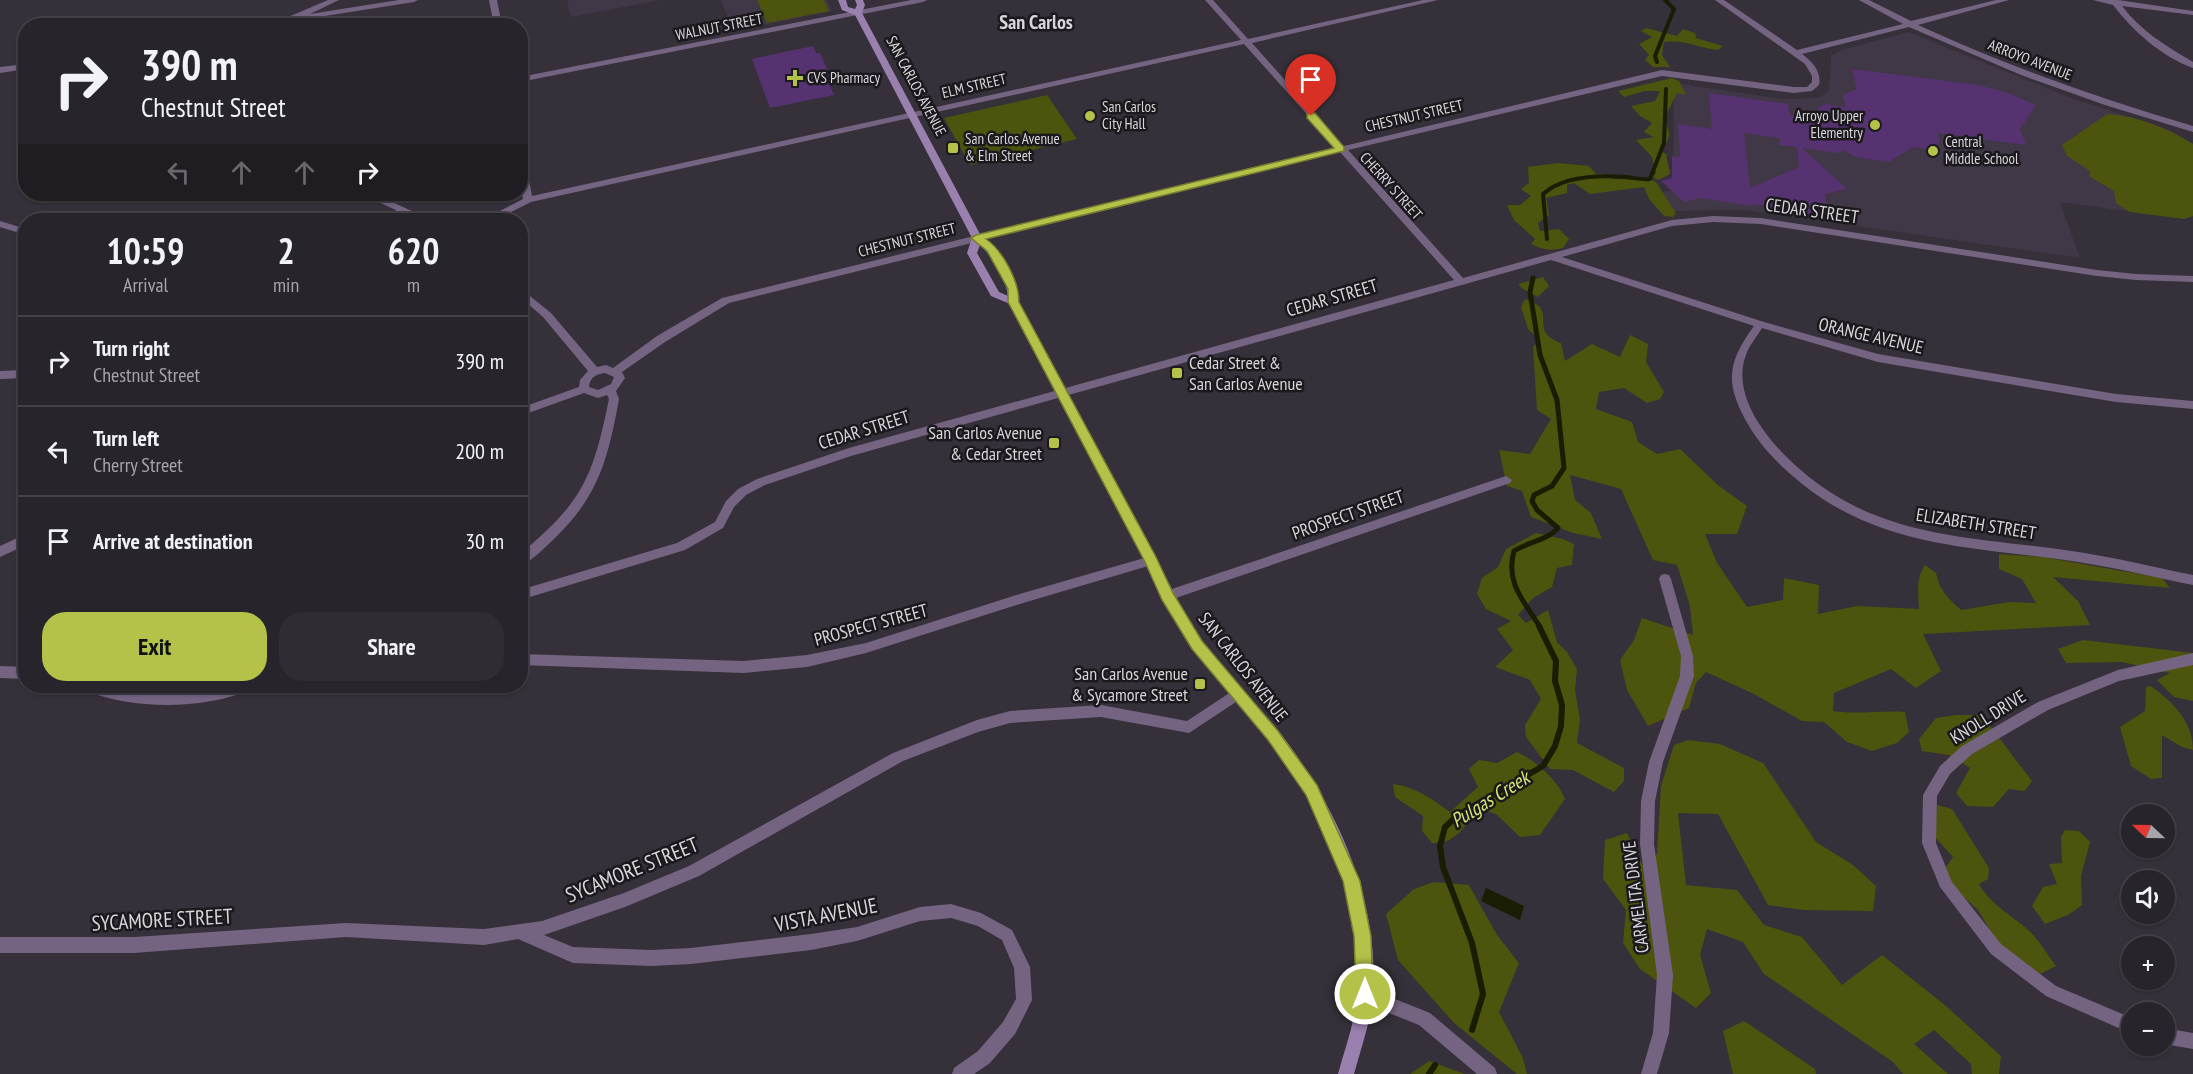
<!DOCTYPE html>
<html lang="en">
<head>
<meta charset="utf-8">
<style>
  :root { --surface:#28242b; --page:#302c33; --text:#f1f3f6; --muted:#a5a4a9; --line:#444147; --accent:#b4c24a }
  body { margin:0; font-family:"PT Sans Narrow",sans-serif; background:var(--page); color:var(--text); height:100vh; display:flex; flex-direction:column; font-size:22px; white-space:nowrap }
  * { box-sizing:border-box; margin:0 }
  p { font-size:20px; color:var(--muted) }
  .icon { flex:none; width:33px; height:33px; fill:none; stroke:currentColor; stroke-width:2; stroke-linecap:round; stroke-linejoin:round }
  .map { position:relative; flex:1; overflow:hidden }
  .details { position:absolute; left:18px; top:213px; width:510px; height:480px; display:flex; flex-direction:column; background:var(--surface); border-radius:24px; box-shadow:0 2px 4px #0004,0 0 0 2px var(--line) }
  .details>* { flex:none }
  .guide { position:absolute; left:18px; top:18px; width:510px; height:183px; border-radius:24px; box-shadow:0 2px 4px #0004,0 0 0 2px var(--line); background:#28242b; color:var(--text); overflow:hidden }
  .needle { width:39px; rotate:292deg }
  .tools { position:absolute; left:2121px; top:804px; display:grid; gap:12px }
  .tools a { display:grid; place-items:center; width:54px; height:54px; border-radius:50%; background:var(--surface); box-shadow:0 2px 4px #0004,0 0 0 2px var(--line); font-size:30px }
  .pin { position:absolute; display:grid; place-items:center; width:51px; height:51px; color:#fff; margin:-62px -26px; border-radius:50% 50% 50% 0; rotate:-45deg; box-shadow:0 0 6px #0007 }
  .pin .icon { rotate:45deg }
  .me { position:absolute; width:66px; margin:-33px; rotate:0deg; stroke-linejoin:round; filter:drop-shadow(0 0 4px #0008) }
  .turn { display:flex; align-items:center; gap:21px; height:126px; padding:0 24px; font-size:27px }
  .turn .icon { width:78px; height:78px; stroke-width:2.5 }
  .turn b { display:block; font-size:42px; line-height:51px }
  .lanes { display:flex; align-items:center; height:57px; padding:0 24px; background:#0003; justify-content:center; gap:30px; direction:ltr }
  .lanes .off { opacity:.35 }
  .eta { display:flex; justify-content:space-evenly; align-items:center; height:102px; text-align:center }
  .eta b { font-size:36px; font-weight:700; line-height:42px }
  .button { display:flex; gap:12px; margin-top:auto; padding:12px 24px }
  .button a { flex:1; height:69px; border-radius:24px; background:var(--accent); color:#111; font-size:24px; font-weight:700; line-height:69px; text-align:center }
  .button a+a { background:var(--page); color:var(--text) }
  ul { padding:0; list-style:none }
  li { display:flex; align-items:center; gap:18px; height:90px; padding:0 24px; border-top:2px solid var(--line) }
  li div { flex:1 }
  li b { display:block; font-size:22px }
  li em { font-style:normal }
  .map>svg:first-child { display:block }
  .built { fill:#403846 }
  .green { fill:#4d540d }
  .water { fill:#191d03 }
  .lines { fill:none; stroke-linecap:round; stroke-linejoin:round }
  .stream-far2 { stroke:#191d03; stroke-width:4 }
  .stream-far1 { stroke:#191d03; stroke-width:5 }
  .stream { stroke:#191d03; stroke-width:6 }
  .building { fill:#573271; fill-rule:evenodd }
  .street { fill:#746482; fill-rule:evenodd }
  .secondary { fill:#9980ae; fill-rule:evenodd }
  .route { fill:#b4c24a; stroke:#757e30; stroke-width:1.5 }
  .poi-dot { fill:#b4c24a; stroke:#1b191d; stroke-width:2 }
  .labels { text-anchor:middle; stroke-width:5; stroke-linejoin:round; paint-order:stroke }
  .far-street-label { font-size:15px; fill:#d8d5db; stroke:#1b191d }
  .far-poi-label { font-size:15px; fill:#d8d5db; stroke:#1b191d; text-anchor:start }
  .street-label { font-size:18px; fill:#d8d5db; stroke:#1b191d }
  .poi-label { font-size:18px; fill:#d8d5db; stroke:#1b191d; text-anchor:end }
  .far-district-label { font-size:20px; font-weight:bold; fill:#d8d5db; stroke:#1b191d }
  .water-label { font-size:20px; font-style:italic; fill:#d6e575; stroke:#1b191d }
  .near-street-label { font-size:21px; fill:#d8d5db; stroke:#1b191d }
</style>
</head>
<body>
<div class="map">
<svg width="2193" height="1074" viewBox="0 0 2193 1074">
  <rect width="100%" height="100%" fill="#353039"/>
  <!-- built -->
  <g class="built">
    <polygon points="567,0 661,0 571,17"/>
    <polygon points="721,0 827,0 832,11 733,31"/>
    <polygon points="1908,32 2074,99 2170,130 2193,144 2193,216 2184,219 2060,202 2080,258 1745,210 1671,211 1657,193 1673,190 1674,83 1783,99 1818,98 1829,91 1831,56 1842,50"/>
  </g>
  <!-- green -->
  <g class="green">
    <polygon points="757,0 824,0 829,11 767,23"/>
    <path d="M1646 28 1677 36 1683 29 1695 33 1696 38 1723 46 1718 50C1699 48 1684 39 1664 42L1662 55 1670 67H1653L1645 60 1649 55 1639 44 1652 37 1641 31Z"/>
    <path d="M1672 78 1679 81 1685 93V95L1677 93 1663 121C1673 132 1670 142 1659 150L1666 154 1670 174 1658 180 1653 177 1656 173 1652 157 1636 140 1654 137 1644 132 1652 123 1640 116 1631 106 1655 101 1660 91H1645L1624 97 1618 91Z"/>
    <polygon points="1047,95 1077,139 970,165 944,118"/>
    <path d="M2107 114C2138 116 2167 128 2193 144V216L2184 219 2130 212 2116 203 2114 191 2089 176 2090 171 2067 156 2062 145Z"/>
    <path d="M1558 163 1589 166 1596 174H1604L1613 179 1652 180 1656 182 1676 213 1673 217 1664 216 1649 199 1644 187 1590 194 1574 183 1567 185V193L1546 198 1549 215 1538 223 1540 231 1559 229 1569 239 1563 248C1550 251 1543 250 1531 244L1535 239 1514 220 1507 205H1520L1531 196 1521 189 1529 183 1528 167Z"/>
    <polygon points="1543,277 1549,286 1538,297 1523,289 1518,284"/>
    <path d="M1525 299C1561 310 1526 330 1561 343L1565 361 1592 344 1620 357 1630 335 1648 344 1646 362 1664 392 1660 399 1647 403 1624 388 1599 392 1596 409 1632 422 1638 442 1657 454 1680 449 1719 486 1747 506 1737 534H1705L1717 563 1747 607 1783 600 1784 578 1819 585 1818 614 1857 606 1919 609C1918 593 1916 578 1925 565L1936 573C1939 590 1949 599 1961 610L2009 602 2036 603 2022 579 1999 569V554L2043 557 2162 578 2170 588 2053 577 2078 601 2090 625 1923 634 1941 671 1916 688 1891 669 1834 693 1833 711C1857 715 1881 710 1905 712L1909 732 1897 743 1872 751 1847 742 1824 722 1802 721 1754 694 1706 672 1696 683 1689 708 1648 726 1627 690 1620 660 1634 640 1642 618 1693 635 1690 606 1677 565 1653 560 1621 489 1570 475 1575 500 1591 513 1602 539 1573 533 1531 517 1522 491 1507 486 1499 450 1530 454 1551 419 1537 410 1533 347 1540 340 1528 329 1521 307Z"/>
    <polygon points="1536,533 1563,539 1574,544 1572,565 1557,568 1552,587 1533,598 1518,615 1526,623 1548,610 1557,642 1567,652 1577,669 1575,690 1580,719 1577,743 1624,768 1624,781 1614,792 1573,770 1550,769 1526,737 1525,725 1541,699 1530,680 1495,667 1513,650 1497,629 1511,621 1486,609 1477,594 1482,578 1498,567 1506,549"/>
    <polygon points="2083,640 2193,653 2193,701 2174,697 2157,680 2170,673 2122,662 2066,663 2058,649"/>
    <path d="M2151 686C2173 702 2193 722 2193 750L2182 747 2162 735V778L2151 779 2131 766 2120 727 2145 711 2146 687Z"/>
    <polygon points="1956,715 1978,715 1990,726 2032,781 2025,791 2009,789 1993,807 1967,806 1956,793 1970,768 1949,755 1922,751 1919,739 1936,718"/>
    <polygon points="1688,740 1720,744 1763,763 1816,842 1853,865 1876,886 1873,911 1804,910 1768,905 1718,814 1678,813 1686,885 1737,890 1764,925 1802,937 1842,985 1882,955 1946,1006 2001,1056 1999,1074 1972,1074 1971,1064 1934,1030 1914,1044 1948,1074 1903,1074 1893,1062 1764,974 1743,942 1707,929 1700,955 1711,993 1696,1008 1640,969 1623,943 1626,910 1603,879 1605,840 1627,833 1643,866 1657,854 1661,786 1674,745"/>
    <path d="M1517 752C1535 760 1558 780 1565 799L1540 835 1520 837 1496 814 1480 809C1464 824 1457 845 1432 843L1422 831 1423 816 1395 797 1393 784C1416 787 1432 799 1450 812L1478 787 1469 769 1479 760 1497 763Z"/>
    <path d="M1937 805 1952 809 1989 868 1988 879 1979 884C1991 905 2009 913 2026 928 2038 938 2047 954 2056 966L2040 974 2000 947 1978 910 1951 886 1946 867 1953 857 1934 836Z"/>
    <polygon points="2065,830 2079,831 2090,842 2081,876 2082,905 2068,915 2045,924 2032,906 2043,887 2057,884 2049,864 2062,863 2061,837"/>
    <polygon points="1434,882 1469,885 1497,935 1519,963 1499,1012 1523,1058 1527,1074 1517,1074 1454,1023 1398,960 1386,914 1414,889"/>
    <polygon points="1744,1021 1815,1069 1816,1074 1733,1074 1723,1031"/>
    <polygon points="1429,1061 1465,1074 1410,1074"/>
  </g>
  <!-- water -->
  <polygon class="water" points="1486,888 1524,906 1520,920 1481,901"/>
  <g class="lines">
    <!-- stream-far2 -->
    <g class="stream-far2">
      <polyline points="1657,62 1655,56 1674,9 1665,0"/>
      <path d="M1547 239 1543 194C1563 176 1600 175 1626 177 1634 178 1642 180 1650 179L1664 143 1666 89"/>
    </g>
    <!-- stream-far1 -->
    <path class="stream-far1" d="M1533 278 1530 292 1540 355 1557 400 1564 468 1552 486 1534 495 1532 501 1537 510 1558 528C1548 540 1528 542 1514 551 1505 583 1524 601 1540 627"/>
    <!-- stream -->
    <g class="stream">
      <polyline points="1472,1030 1483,994 1472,943 1443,867 1440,846 1445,827 1458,815 1543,766 1555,746 1561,726 1562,705 1555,681 1556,661 1539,626"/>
      <polyline points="1429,1074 1435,1065"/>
    </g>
  </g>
  <!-- building -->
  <g class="building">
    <polygon points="813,46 816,53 820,53 832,80 828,81 834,95 770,108 752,59"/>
    <path d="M1852 69 1978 85 2008 93 2036 105 2020 129 2026 145 1937 133 1940 143 1927 149 1913 147 1889 162 1855 157 1844 150 1839 153 1802 148 1847 189 1825 194 1827 208 1813 206 1814 215 1798 213 1797 203 1779 211 1773 207 1751 204 1752 206 1700 198 1684 202 1661 181 1672 178V156L1680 157 1678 124 1712 129 1709 93 1788 104 1790 115 1820 119 1818 108 1825 104 1846 107 1843 95 1857 89ZM1744 133 1779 138 1780 145 1797 147 1799 167 1750 188Z"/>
  </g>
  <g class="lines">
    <!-- street -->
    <g class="street">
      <polygon points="328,0 339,0 310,14 399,0 418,0 414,2 293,21 280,26 267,26"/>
      <polygon points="489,0 497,0 502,26 494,26"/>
      <polygon points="911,0 927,0 923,2 520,82 520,77"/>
      <path d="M1205 0H1213L1248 39 1423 0H1438L1252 43 1344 146 1662 70 1794 87H1807L1812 82V76L1805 64 1715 0H1724L1797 50 1903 24 1859 0H1869L1911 21 1996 0H2009L1918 25C2007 66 2099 98 2193 126V132L2105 105 2021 75 1909 27 1802 54C1812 61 1822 72 1819 85L1812 91 1794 93 1662 76 1348 150 1463 278 1672 220 1713 216 1761 218 2097 270 2136 274 2193 276V282L2136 280 2097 276 1761 224 1713 222 1672 226 1562 257 1764 322 1878 354 2116 394 2193 401V409L2116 402 1878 362 1762 328C1757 337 1749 345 1746 355 1736 380 1748 408 1762 428 1775 447 1792 463 1809 477 1888 540 1978 537 2072 551 2113 557 2153 567 2193 575V585C2153 577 2113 567 2072 561 1975 547 1881 548 1801 483 1781 467 1762 448 1749 426 1725 385 1726 364 1754 326L1551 260 851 456 765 485 746 495 734 507 723 528 685 550 520 600V590L677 543 715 522 726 501 738 489 757 479 849 448 1454 280 1340 152 729 303 665 342 622 372 625 378 616 391 619 399C608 459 599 496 553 540 544 548 532 561 520 566V554C583 502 593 477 609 399L607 395 598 398 584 393 520 416V408L579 387 580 380 588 371 543 317 520 297V288L551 313 597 367 606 365 613 368 657 336 722 298 1336 147 1244 44 531 202 495 220H485L486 218 523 199 520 185V155L525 158 532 196 1241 40ZM605 373 614 377 611 384 598 390 589 387C590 377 596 374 605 373Z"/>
      <path d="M2093 0H2118L2193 11V15L2122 6C2141 31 2166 46 2193 62V68C2162 57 2133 31 2113 5Z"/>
      <polygon points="26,64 26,69 0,73 0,67"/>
      <polygon points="364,194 375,194 431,220 419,220 404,214 402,220 394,220 396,210 365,196"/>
      <polygon points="0,221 26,229 26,235 0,227"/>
      <polygon points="26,370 26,378 0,379 0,371"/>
      <polygon points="1506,476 1512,480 1510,483 1167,601 1163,600 1161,596 1163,592"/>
      <polygon points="26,534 26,545 0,557 0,546"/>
      <polygon points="1151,556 1155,558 1157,561 1155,564 1023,603 866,653 807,667 744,673 520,665 520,654 744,661 807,655 866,643 1023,593"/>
      <polygon points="1665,574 1669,575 1671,579 1693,656 1694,676 1663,762 1655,801 1654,844 1673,975 1669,1033 1657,1074 1641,1074 1653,1033 1657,975 1640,844 1641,801 1649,762 1680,676 1681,656 1659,579 1661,575"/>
      <polygon points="2193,653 2193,665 2119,681 2048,710 1972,754 1950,774 1937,796 1936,843 1952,882 2001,944 2056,986 2132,1018 2132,1034 2046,996 1991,954 1940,887 1922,843 1923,795 1940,766 1962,746 2038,702 2118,670"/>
      <polygon points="0,666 26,667 26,679 0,678"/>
      <path d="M80 686C108 683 136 693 165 694 195 694 224 683 254 686L252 690C197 710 137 710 82 690Z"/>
      <polygon points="1237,688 1242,690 1244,694 1242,698 1189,733 1101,717 1010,723 978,732 903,761 699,876 625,907 544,935 573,947 651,950 691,948 811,934 857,927 920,907 951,904 981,913 1012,930 1030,967 1032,1000 1015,1034 990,1063 974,1074 952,1074 954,1068 978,1051 1003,1022 1016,999 1014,968 1002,940 978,926 951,918 920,921 857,941 811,950 691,964 651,966 573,963 518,939 484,945 346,937 134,953 0,953 0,937 134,937 346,923 484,929 542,921 624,893 689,866 893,753 977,720 1010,711 1101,705 1187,721"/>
      <polygon points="1365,987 1430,1013 1495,1068 1497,1074 1477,1074 1419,1025 1359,1001 1357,995 1359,989"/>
      <polygon points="2164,1028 2193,1033 2193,1049 2164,1044"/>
    </g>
    <!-- secondary -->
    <path class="secondary" d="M838 0H846L848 7 855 9 857 5 855 0H863L865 5 862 13 981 236C1002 253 1016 275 1019 302L1189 621C1214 662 1248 693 1278 730 1335 803 1380 900 1373 994 1371 1021 1361 1048 1354 1074H1338C1345 1048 1355 1022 1357 995 1366 903 1323 809 1268 739 1238 701 1205 669 1180 629L1010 304 991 296 967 253 972 238 855 15 842 10ZM980 245C994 259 1005 275 1008 296L999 292 977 253Z"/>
  </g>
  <!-- route -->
  <path class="route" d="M1307 113H1315L1344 147V151L986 239C1003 251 1019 281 1019 302L1156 557 1173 593 1202 641 1278 731 1317 785 1360 881 1371 936 1373 994 1371 1001 1365 1003 1358 1001 1356 994 1354 936 1343 881 1306 795 1268 740 1192 649 1162 600 1145 562 1008 302V289L987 251 971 238 976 235 1334 148 1307 118Z"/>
  <!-- markers -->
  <g class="poi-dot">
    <path d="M792 69h6v6h6v6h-6v6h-6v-6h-6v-6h6z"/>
    <circle cx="1090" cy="116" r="6"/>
    <circle cx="1875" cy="125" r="6"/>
    <rect x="947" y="142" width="12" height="12" rx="3"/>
    <circle cx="1933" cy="151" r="6"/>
    <rect x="1171" y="367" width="12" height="12" rx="3"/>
    <rect x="1048" y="437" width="12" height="12" rx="3"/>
    <rect x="1194" y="678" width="12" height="12" rx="3"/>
  </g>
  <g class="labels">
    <!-- far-street labels -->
    <g class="far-street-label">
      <text transform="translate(719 27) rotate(-11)" y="5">WALNUT STREET</text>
      <text transform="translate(2030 60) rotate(21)" y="5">ARROYO AVENUE</text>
      <text transform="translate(916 86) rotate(62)" y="5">SAN CARLOS AVENUE</text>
      <text transform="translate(974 86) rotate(-13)" y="5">ELM STREET</text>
      <text transform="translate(1414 116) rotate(-13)" y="5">CHESTNUT STREET</text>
      <text transform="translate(1391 186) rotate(48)" y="5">CHERRY STREET</text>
      <text transform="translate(907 240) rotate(-14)" y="5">CHESTNUT STREET</text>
    </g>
    <!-- far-poi labels -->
    <g class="far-poi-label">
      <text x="807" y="83">CVS Pharmacy</text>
      <text x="1102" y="112">San Carlos<tspan x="1102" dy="17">City Hall</tspan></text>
      <text x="1863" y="121" text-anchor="end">Arroyo Upper<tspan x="1863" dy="17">Elementry</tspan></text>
      <text x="965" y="144">San Carlos Avenue<tspan x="965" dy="17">&amp; Elm Street</tspan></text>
      <text x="1945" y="147">Central<tspan x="1945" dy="17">Middle School</tspan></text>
    </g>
    <!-- street labels -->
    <g class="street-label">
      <text transform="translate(1812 211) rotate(8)" y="6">CEDAR STREET</text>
      <text transform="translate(1332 298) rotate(-16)" y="6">CEDAR STREET</text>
      <text transform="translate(1871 336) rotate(13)" y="6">ORANGE AVENUE</text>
      <text transform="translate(864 430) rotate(-17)" y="6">CEDAR STREET</text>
      <text transform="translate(1348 515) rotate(-19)" y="6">PROSPECT STREET</text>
      <text transform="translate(1976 524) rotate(9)" y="6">ELIZABETH STREET</text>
      <text transform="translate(871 625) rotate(-15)" y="6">PROSPECT STREET</text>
      <text transform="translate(1243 667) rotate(52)" y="6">SAN CARLOS AVENUE</text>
      <text transform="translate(1988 717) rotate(-32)" y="6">KNOLL DRIVE</text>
      <text transform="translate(1636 897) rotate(-97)" y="6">CARMELITA DRIVE</text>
    </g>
    <!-- poi labels -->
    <g class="poi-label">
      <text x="1189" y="369" text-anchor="start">Cedar Street &amp;<tspan x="1189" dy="21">San Carlos Avenue</tspan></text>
      <text x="1042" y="439">San Carlos Avenue<tspan x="1042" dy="21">&amp; Cedar Street</tspan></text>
      <text x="1188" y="680">San Carlos Avenue<tspan x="1188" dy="21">&amp; Sycamore Street</tspan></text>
    </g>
    <!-- far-district labels -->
    <g class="far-district-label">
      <text x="1036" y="29">San Carlos</text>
    </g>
    <!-- water labels -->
    <g class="water-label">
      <text transform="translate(1490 799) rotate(-32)" y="7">Pulgas Creek</text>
    </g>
    <!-- near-street labels -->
    <g class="near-street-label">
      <text transform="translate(632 870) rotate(-22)" y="7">SYCAMORE STREET</text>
      <text transform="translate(826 915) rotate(-11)" y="7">VISTA AVENUE</text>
      <text transform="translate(162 920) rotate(-3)" y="7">SYCAMORE STREET</text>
    </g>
  </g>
</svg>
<div class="tools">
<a><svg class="needle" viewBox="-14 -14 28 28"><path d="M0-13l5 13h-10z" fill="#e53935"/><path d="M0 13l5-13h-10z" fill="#a5a4a9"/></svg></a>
<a><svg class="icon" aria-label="sound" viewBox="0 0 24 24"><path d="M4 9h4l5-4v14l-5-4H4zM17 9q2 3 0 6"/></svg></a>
<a>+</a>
<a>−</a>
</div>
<div class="pin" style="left:1311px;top:116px;background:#d93025"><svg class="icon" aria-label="arrive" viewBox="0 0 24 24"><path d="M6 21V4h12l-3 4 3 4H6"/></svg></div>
<svg class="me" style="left:1365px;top:994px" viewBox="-20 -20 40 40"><circle r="17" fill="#b4c24a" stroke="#fff" stroke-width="3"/><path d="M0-11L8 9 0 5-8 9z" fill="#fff"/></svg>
<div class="guide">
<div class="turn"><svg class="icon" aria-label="right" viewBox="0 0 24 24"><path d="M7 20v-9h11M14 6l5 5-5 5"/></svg><div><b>390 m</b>Chestnut Street</div></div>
<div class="lanes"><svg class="icon off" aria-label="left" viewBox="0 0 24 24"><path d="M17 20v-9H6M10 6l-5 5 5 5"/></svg><svg class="icon off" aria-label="ahead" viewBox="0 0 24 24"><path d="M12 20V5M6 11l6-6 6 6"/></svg><svg class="icon off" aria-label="ahead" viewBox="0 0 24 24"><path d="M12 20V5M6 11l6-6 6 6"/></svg><svg class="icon" aria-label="right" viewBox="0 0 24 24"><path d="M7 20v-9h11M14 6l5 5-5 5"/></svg></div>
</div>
<section class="details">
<div class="eta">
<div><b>10:59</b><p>Arrival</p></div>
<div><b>2</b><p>min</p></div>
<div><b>620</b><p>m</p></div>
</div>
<ul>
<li><svg class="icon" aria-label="right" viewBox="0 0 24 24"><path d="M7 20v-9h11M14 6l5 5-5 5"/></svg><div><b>Turn right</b><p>Chestnut Street</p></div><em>390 m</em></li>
<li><svg class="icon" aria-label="left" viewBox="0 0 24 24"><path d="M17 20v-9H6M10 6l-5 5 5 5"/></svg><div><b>Turn left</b><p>Cherry Street</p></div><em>200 m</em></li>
<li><svg class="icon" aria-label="arrive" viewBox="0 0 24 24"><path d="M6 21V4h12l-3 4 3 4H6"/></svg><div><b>Arrive at destination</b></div><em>30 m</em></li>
</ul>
<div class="button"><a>Exit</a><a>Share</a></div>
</section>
</div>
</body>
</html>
